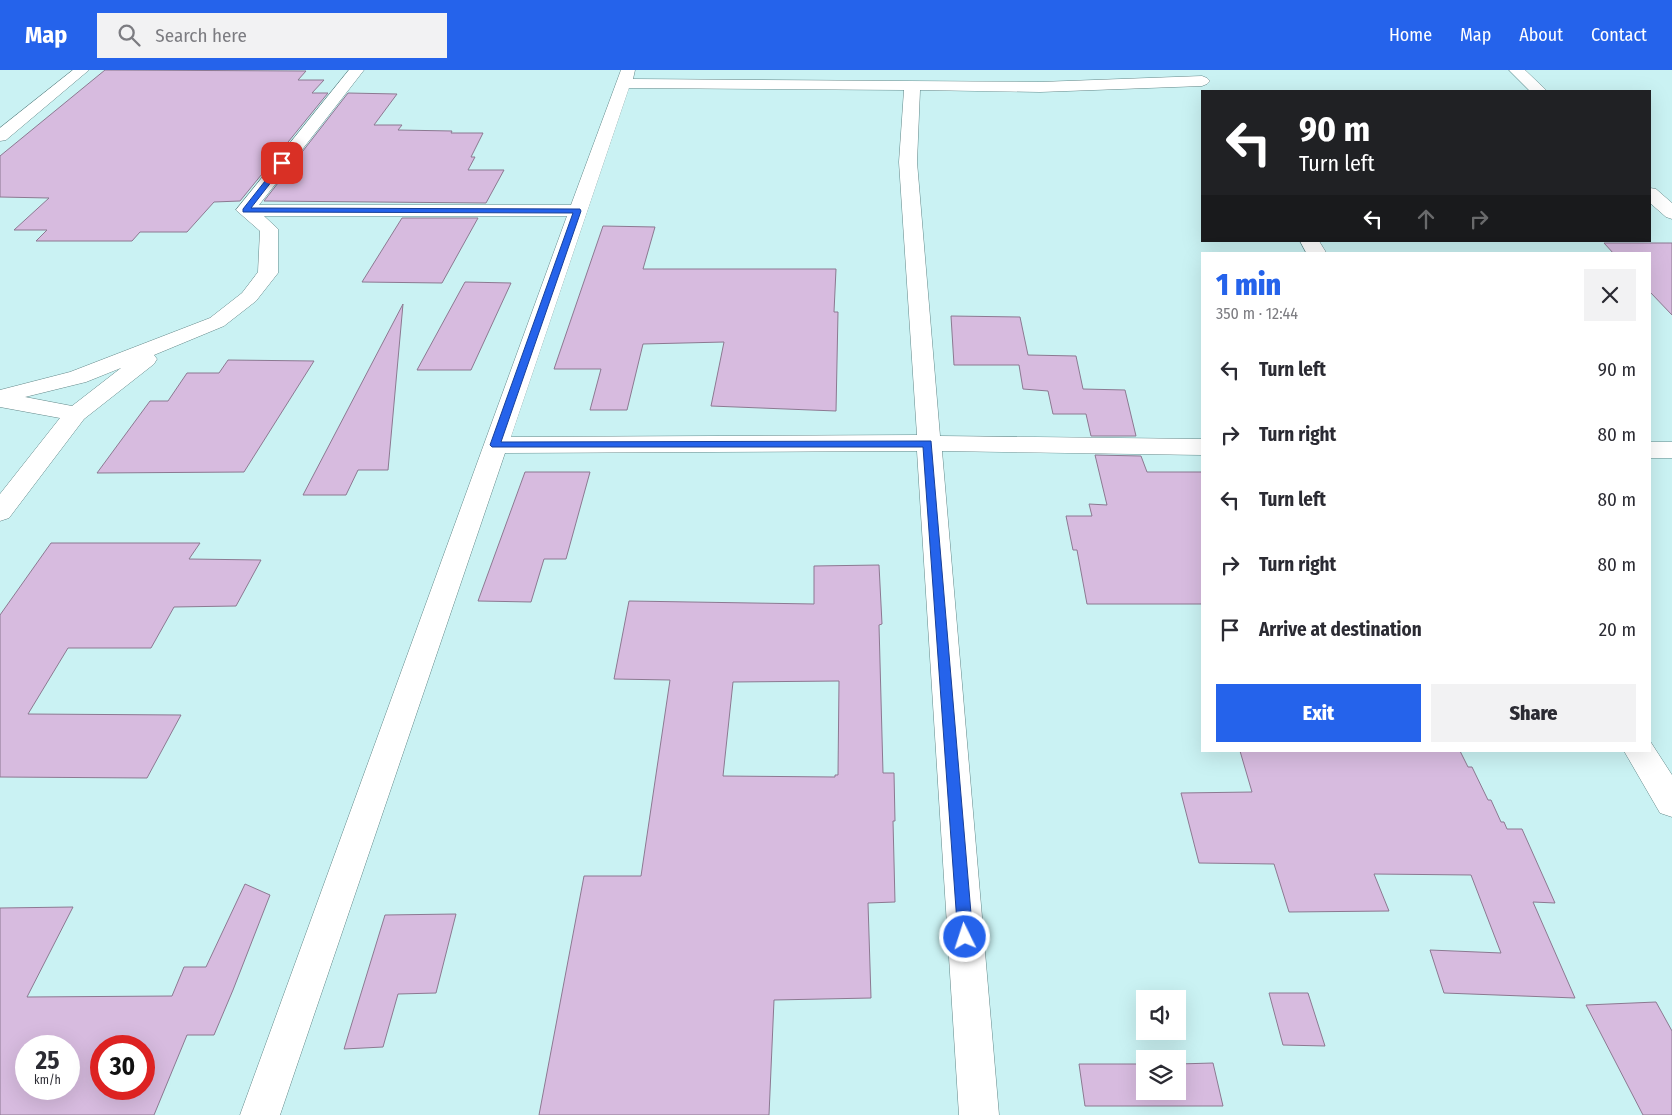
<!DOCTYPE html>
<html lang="en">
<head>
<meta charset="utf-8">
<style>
  :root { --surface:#fff; --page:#f2f2f3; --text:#2b2b33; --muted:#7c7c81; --accent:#2563eb }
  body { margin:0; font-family:"Fira Sans Condensed",sans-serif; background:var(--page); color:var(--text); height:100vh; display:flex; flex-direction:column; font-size:19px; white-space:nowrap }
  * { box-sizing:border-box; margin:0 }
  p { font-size:16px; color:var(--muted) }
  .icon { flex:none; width:28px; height:28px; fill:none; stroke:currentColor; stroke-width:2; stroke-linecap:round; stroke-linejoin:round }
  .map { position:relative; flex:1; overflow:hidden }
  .details { position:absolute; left:1201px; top:182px; width:450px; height:500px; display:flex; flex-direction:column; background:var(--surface); border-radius:0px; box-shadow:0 5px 20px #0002 }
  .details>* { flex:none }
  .top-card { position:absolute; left:1201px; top:20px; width:450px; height:152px; border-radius:0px; box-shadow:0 5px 20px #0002; background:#202124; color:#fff; overflow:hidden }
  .tools { position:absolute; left:1136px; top:920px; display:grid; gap:10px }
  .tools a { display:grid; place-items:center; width:50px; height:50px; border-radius:0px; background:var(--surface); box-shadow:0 5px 20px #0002; font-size:25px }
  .speed { position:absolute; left:15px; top:965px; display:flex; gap:10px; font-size:25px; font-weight:700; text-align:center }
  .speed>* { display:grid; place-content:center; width:65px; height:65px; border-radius:50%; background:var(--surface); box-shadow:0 5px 20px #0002; line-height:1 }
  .speed small { font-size:12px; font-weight:400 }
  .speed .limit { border:8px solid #d22; background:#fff; color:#111 }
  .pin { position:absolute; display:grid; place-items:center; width:42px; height:42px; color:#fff; margin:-21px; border-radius:10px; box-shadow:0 2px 8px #0006 }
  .me { position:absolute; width:55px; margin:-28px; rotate:356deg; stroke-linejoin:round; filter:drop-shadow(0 0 4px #0008) }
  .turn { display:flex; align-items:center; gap:18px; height:105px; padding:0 15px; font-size:22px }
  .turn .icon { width:65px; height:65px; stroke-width:2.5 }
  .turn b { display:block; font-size:35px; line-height:42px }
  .lanes { display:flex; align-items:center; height:48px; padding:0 15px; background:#0003; justify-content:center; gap:25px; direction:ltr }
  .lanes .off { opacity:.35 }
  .round { display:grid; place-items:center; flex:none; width:52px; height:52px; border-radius:0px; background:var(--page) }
  .overview { display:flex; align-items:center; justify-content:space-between; height:85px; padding:0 15px }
  h1 { font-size:30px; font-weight:800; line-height:38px; color:var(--accent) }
  .cta { display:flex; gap:10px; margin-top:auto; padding:10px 15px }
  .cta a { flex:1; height:58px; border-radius:0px; background:var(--accent); color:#fff; font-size:20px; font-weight:800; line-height:58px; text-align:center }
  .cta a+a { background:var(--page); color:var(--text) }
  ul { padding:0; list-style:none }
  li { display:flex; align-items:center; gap:15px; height:65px; padding:0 15px }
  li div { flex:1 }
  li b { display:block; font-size:19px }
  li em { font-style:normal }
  header { display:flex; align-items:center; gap:30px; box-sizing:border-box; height:70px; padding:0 25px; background:var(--accent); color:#fff }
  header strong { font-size:24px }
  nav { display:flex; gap:28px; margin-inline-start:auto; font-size:18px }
  .search { width:350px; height:45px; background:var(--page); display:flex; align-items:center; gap:12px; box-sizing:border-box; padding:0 18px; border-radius:0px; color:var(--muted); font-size:19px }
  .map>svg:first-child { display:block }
  .building { fill:#d7bbdf; stroke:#8c7991; fill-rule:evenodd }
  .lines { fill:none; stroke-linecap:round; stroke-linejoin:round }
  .minor-casing { stroke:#638889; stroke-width:1 }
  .minor { fill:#fff; fill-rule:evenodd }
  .route { fill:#2563eb; stroke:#184099 }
</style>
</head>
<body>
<header>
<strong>Map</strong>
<div class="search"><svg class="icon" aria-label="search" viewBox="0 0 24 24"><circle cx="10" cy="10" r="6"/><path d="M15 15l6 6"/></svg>Search here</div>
<nav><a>Home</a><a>Map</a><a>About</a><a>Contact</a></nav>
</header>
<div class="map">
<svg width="1672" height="1045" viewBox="0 0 1672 1045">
  <rect width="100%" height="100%" fill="#caf2f3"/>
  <!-- building -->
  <g class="building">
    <polygon points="105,0 306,1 298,10 324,10 312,23 328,23 240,131 214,132 187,162 140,162 132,171 36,171 47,160 14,160 49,128 0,127 0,86"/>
    <polygon points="348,23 397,24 374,55 402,55 398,60 452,61 451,63 483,63 471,87 475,87 468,100 504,100 486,133 264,131"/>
    <polygon points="402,148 478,148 442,213 362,212"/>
    <polygon points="603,156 655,157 643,199 836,199 834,242 838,242 836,341 711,336 724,272 643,274 627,340 590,340 601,299 554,299"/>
    <polygon points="1604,173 1672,173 1672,245 1650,222 1650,184 1614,184"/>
    <polygon points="465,212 511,213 471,300 417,300"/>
    <polygon points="403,234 388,400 358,400 346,425 303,425"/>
    <polygon points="951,246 1020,247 1028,285 1076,286 1083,319 1125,320 1136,366 1091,366 1086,344 1053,344 1048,321 1023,319 1019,295 954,295"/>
    <polygon points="228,290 314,291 244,402 97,403 150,331 168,331 187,303 219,303"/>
    <polygon points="1095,385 1141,386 1147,402 1202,402 1202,534 1087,534 1077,480 1073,480 1066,446 1092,446 1089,434 1107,435"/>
    <polygon points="525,402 590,402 566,489 544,489 531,532 478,531"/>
    <polygon points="51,473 200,473 189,489 261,490 236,536 174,537 151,578 68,578 28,644 181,645 147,708 0,707 0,545"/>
    <path d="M879 495 882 554 879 555 883 703H894L895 751H893L895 832 868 833 871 928 774 930 769 1045H539L584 806H641L670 610 614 609 629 531 814 534V496ZM839 611 838 705H835V707L723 706 733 612Z"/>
    <polygon points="1240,681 1460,681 1468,697 1472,697 1488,730 1491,730 1501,752 1504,752 1507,759 1522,759 1555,833 1533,832 1575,928 1444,923 1430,880 1501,883 1471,805 1374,804 1389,841 1289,842 1274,794 1199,793 1181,723 1252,722"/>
    <path d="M245 814 270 825 233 920 214 965H187L154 1045H0V838L73 837 27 927 172 926 184 897H206ZM26 976H69V1019H26ZM101 976H144V1019H101Z"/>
    <polygon points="456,844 436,923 398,924 383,977 344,979 385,845"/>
    <polygon points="1269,923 1308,923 1325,976 1283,975"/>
    <polygon points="1656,932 1672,961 1672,1045 1643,1045 1586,935"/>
    <polygon points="1213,993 1223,1036 1085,1036 1079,994 1145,994 1145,1021 1178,1021 1178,994"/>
  </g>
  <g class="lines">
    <defs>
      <g id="minor">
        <polygon points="73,0 89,0 6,70 0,71 0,58"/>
        <path d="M349 0H364L259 135H571L621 0H635L633 9 1040 12 1202 6 1207 8 1210 11 1207 14 1202 16 1040 22 920 20 917 92 940 366 1202 369V385L942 381 999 1045H959L917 381 505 383 280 1045H240L567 146H264L278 159V203L256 231 224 256 154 285 157 289 154 294 84 349 9 448 0 451V424L60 348 0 337V320L70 302 210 248 242 223 258 202 260 161 236 140ZM629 18 904 20 899 92 917 365 511 367ZM121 298 72 336 25 327 86 312Z"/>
        <polygon points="1509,0 1525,0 1547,21 1530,21"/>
        <polygon points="1650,118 1656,119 1672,133 1672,149 1666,147 1650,133"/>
        <polygon points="1300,171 1319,171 1327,184 1307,184"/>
        <rect x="1650" y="372" width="22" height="16"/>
        <polygon points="1650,671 1672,705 1672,747 1660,743 1624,681 1650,681"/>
      </g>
    </defs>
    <!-- minor casing -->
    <use href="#minor" class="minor-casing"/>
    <!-- minor -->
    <use href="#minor" class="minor"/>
  </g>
  <!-- route -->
  <polygon class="route" points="282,91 286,93 251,138 580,139 581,141 501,372 931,371 973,867 970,872 965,874 960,872 958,867 923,377 492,377 490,375 573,143 243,142 243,139 280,92"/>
</svg>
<div class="tools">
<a><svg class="icon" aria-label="sound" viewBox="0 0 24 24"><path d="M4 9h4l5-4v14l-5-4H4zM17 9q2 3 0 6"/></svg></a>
<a><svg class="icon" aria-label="layers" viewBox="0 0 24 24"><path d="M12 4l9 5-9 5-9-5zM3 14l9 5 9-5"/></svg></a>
</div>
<div class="speed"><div>25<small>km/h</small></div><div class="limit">30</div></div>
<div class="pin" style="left:282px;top:93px;background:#d93025"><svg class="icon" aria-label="arrive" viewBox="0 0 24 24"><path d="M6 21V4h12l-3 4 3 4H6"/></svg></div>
<svg class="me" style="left:965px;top:867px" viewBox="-20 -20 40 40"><circle r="17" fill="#2563eb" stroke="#fff" stroke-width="3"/><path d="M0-11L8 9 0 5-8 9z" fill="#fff"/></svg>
<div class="top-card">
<div class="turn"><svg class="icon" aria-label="left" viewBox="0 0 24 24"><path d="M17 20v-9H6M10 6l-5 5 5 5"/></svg><div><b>90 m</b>Turn left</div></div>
<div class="lanes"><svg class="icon" aria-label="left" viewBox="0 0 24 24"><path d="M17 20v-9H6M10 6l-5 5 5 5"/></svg><svg class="icon off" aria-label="ahead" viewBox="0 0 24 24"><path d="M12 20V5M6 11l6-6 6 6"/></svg><svg class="icon off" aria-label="right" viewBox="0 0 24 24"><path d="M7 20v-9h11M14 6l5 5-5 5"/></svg></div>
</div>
<section class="details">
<div class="overview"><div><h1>1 min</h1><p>350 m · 12:44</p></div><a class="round"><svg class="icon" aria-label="close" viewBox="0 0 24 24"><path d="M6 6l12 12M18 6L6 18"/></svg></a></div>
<ul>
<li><svg class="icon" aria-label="left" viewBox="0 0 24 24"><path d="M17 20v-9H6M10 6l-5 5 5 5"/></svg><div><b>Turn left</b></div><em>90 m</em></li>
<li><svg class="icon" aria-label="right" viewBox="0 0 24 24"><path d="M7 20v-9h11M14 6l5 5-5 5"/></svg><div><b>Turn right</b></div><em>80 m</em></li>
<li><svg class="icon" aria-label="left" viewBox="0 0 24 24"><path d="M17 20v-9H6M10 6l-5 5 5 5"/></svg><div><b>Turn left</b></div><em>80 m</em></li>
<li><svg class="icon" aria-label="right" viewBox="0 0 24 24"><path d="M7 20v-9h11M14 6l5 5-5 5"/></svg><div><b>Turn right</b></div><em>80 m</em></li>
<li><svg class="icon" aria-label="arrive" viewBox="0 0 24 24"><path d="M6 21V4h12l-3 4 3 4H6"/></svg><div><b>Arrive at destination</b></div><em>20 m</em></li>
</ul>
<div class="cta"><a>Exit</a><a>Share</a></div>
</section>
</div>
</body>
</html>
